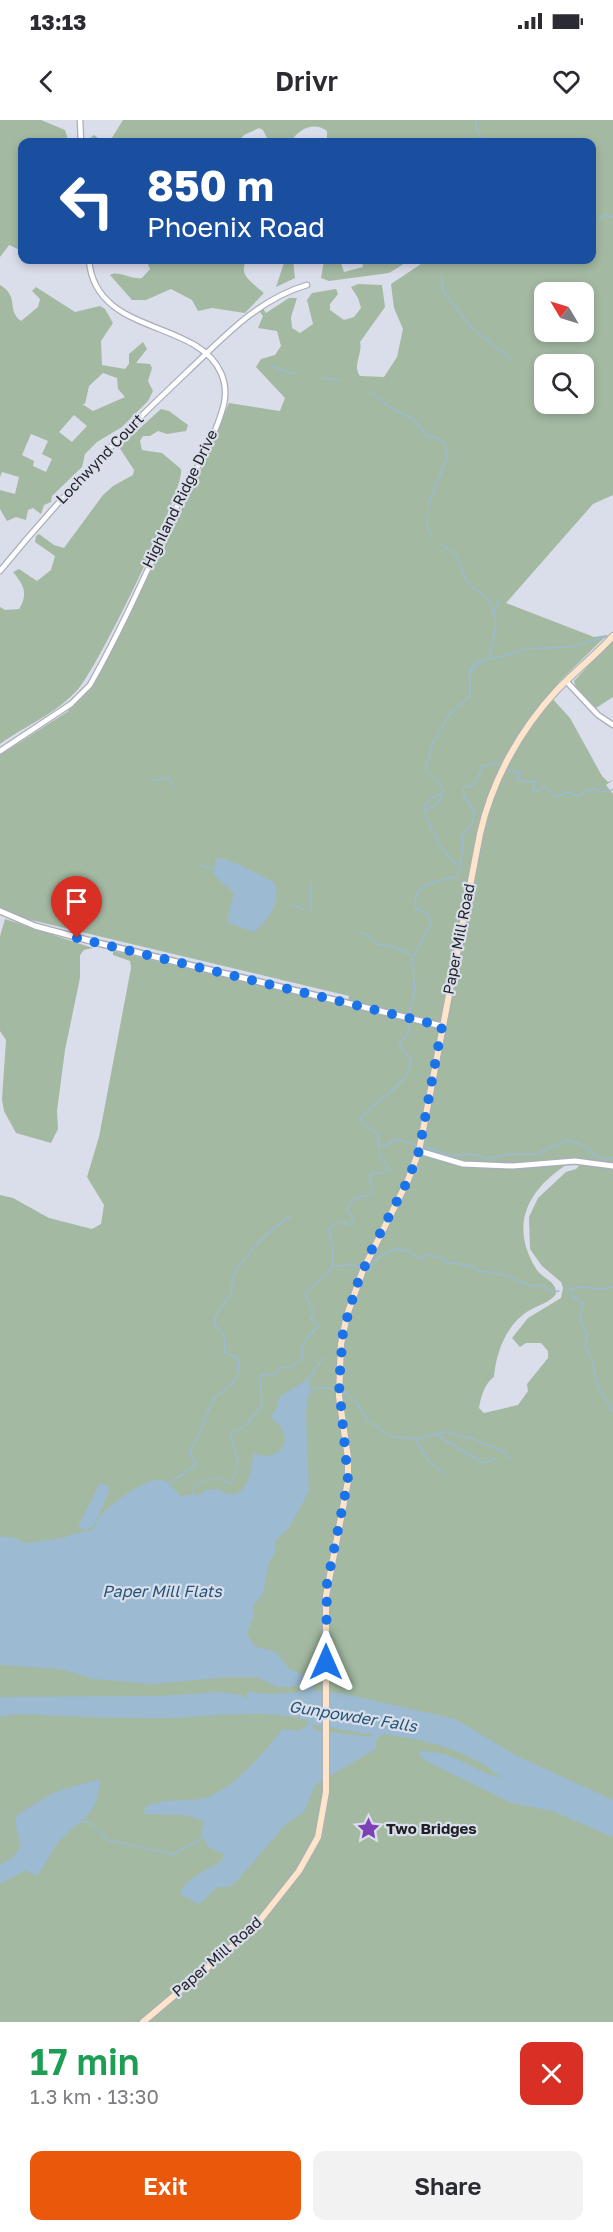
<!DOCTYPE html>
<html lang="en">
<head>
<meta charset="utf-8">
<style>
  :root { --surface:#fff; --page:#f2f2f3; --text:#2b2b33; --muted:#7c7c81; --accent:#ea580c }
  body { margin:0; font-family:"Golos Text",sans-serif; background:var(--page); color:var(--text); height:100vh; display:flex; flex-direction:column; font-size:22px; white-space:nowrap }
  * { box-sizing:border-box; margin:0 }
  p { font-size:20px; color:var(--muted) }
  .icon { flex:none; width:33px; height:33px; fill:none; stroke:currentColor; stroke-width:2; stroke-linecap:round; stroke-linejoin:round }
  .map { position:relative; height:1902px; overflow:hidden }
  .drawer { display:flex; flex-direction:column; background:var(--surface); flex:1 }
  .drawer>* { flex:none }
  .hud { position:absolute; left:18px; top:18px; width:578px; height:126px; border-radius:12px; box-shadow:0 3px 9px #0003; background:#1a4fa0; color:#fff; overflow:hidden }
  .needle { width:39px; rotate:308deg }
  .tools { position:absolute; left:534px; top:162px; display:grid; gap:12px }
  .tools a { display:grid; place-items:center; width:60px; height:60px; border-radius:12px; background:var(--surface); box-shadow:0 3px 9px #0003; font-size:30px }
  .pin { position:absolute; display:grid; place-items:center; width:51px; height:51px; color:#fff; margin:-62px -26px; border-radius:50% 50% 50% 0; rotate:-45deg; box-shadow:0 0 6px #0007 }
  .pin .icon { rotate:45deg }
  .me { position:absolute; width:66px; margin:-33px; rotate:0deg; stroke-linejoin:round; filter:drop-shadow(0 0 4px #0008) }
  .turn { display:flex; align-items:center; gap:21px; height:126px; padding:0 30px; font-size:27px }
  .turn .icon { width:78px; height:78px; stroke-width:2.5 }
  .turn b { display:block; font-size:42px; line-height:51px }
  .round { display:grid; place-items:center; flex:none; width:63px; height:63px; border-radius:12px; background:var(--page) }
  .headline { display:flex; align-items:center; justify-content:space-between; height:102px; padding:0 30px }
  h1 { font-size:36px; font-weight:600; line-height:45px; color:#1e9e55 }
  .cta { display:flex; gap:12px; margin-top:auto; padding:12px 30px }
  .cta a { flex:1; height:69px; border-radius:12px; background:var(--accent); color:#fff; font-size:24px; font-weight:600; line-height:69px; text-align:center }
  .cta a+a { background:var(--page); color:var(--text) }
  .status { display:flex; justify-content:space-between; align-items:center; height:42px; padding:0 30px; background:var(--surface); direction:ltr }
  .status svg { height:16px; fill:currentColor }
  header { display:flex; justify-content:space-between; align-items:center; height:78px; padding:0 30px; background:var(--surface); font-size:27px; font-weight:600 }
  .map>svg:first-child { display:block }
  .green { fill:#a3b9a2; fill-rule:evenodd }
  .water { fill:#9cbbd2; fill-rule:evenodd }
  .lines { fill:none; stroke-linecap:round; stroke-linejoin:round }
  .stream { stroke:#9cbbd2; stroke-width:1.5 }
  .minor-casing { stroke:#aaaeb9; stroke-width:7 }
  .tertiary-casing { stroke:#aaaeb9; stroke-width:8 }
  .secondary-casing { stroke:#aaaeb9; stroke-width:8 }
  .minor { stroke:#fff; stroke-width:4.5 }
  .tertiary { stroke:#fff; stroke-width:5 }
  .secondary { stroke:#fee5ca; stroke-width:6 }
  .route { stroke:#1a73e8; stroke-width:10; stroke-dasharray:0 18 }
  .labels { text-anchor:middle; stroke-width:4.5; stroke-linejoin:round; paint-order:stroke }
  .street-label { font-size:15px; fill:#1f2025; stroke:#dadeea }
  .poi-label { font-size:15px; font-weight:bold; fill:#1f2025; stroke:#dadeea; text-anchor:start }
  .water-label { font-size:16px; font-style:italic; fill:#257; stroke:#dadeea }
</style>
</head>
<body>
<div class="status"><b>13:13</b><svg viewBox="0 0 49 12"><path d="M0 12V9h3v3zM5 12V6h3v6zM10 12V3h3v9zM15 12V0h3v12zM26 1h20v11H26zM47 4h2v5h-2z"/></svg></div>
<header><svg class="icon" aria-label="back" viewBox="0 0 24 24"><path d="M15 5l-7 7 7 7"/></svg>Drivr<svg class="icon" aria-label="heart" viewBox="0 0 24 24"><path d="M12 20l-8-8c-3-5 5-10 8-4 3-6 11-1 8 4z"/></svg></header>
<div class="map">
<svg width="613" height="1902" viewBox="0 0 613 1902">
  <rect width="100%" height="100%" fill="#dadeea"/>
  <!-- green -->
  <g class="green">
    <polygon points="0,0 41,0 65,10 69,22 22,22 22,131 9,125 0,137"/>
    <path d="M123 0H613V375L593 384 506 483 594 517 607 515 560 561 543 583 551 577 570 598 602 656 608 662 613 660 606 665 613 674V1902H0V1075L13 1078 49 1098 92 1109 101 1104 104 1085 87 1057 99 1017 131 848 130 841 113 835V831L347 886 349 876 27 799 0 787V635L67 592 92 567 199 354 229 283 280 291 285 278 256 247 261 239 275 235 281 226 277 211 258 208 263 196 260 192 263 189 266 193 289 178H297L291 197 292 208 300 213 313 204 307 180 312 173 336 169 338 174 330 184V190L344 200 354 197 361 188 358 178 351 167 358 164 382 165 385 187 360 222C363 234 352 245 360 256L384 257 397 237 403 209 394 188 391 164 421 144 434 140H591V22H327V11C314 1 298 9 291 22H269L263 10 259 8 244 15 238 22H89V19L94 15 102 21H110ZM544 172H584V212H544ZM544 244H584V284H544ZM571 1042 581 1044 576 1049 566 1052 538 1078 529 1097 530 1129 542 1146 561 1162 563 1168 561 1178 528 1198 512 1218 520 1227 526 1223H541L548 1231V1238L527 1264 528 1271 518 1285 484 1293 479 1288C481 1276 485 1263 494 1257 496 1231 508 1201 532 1189 541 1184 550 1182 556 1174 557 1161 543 1159 537 1150 508 1105 528 1068 571 1042Z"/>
    <path d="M146 140H247C237 155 253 163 264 173L245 193 212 188 198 191 192 180 171 169 146 180H132L110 155C119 150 131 160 142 158L150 149Z"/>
    <polygon points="285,140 293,140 295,158 276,167"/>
    <polygon points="324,140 340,140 344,152 363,147 362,140 410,140 389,153 329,161 321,158"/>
    <path d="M0 165C20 177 6 190 21 201L38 187 40 179 32 171 36 167 75 192 100 186 105 189 113 203 101 221 102 245 125 249 129 244V234L143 222 147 229 136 243 150 244 152 248 148 261 153 271 148 281 122 307 97 322 85 334 82 347 52 376 51 382 44 385 41 394 33 388 28 390 26 400 16 397 7 401 0 389V370L15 374 19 357 2 352 0 357ZM103 253 117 258 118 269 125 277 93 291 82 284H85L89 266ZM74 295 87 306 72 322 59 312ZM31 314 48 321 42 334 52 339 46 352 33 346 34 341 22 335Z"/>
    <path d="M161 289 169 291 188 305 186 311 167 314 158 311 150 316H143L140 321 142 330 162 333 181 349C186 368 97 548 79 568 58 593 26 605 0 624V487L5 490 19 489C29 473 23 464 13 452L19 449 37 461 51 450 55 436 35 422 36 416 39 414 54 425 64 428 103 375 113 366 133 355 134 350 119 327Z"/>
    <polygon points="613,519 613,577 596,588 576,568 574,561"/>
    <polygon points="5,799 93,828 84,830 80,835 80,858 65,930 57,991 58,1009 51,1023 16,1013 4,991 2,979 6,920 0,911 0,816"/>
  </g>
  <!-- water -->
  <g class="water">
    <path d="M219 738C231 740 265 756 275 764 281 781 268 803 253 812L227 802 234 773 214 755 215 740Z"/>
    <path d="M307 1260 310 1262 306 1291 309 1371 289 1408 275 1421V1432L268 1445 263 1474 254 1484 253 1497 247 1514 254 1526 276 1532 290 1550 302 1554 316 1571 345 1574 455 1599 517 1636 613 1680V1717L552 1691 512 1683 424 1640 419 1634 421 1631C458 1632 471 1651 502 1658 469 1630 427 1620 385 1614L378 1617 375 1625 377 1628 315 1665 304 1692 286 1704 236 1762 229 1767H217L199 1784 180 1775C186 1755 208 1752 223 1739V1734L208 1727 201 1712 205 1702 186 1695 144 1694 145 1687C167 1678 178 1682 199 1679 228 1676 265 1631 283 1609L299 1611 311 1602C274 1586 192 1599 150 1598 105 1598 61 1596 16 1594L0 1597V1577L159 1576 219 1572 242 1575 247 1579V1572L272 1574 300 1572 303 1569 297 1566 279 1567 256 1557H226L154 1564 94 1559 61 1549 0 1545V1417H12L25 1423 64 1418 72 1414 93 1410C96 1405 98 1398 102 1394 113 1383 151 1352 167 1362 172 1365 176 1372 180 1376L201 1374 203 1371 218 1369C245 1387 252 1354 253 1333 286 1346 296 1310 270 1298L277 1288 279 1277ZM314 1605 375 1615 370 1617 315 1610 312 1607Z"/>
    <polygon points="100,1363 109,1367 108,1373 94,1406 86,1410 78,1407"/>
    <path d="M100 1659C97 1702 79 1697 57 1724 48 1735 46 1747 36 1756L26 1750 0 1764V1745L12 1738 21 1727 15 1702 17 1695 55 1672Z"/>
  </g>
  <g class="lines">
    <!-- stream -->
    <g class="stream">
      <polyline points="476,0 476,7 483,22"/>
      <polyline points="591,103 605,95 613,97"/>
      <polyline points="441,157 443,171 472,208 511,239"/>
      <polyline points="271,246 294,254"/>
      <polyline points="322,258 340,260"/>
      <polyline points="370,272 392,289 414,299 427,316 438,318 445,323 447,337 428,386"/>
      <polyline points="428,391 427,407 432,417"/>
      <polyline points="442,425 455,434 459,443"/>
      <polyline points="460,446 467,462 489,481 496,502"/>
      <polyline points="494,491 500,478"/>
      <polyline points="574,526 608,516"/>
      <polyline points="512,533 521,529 572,527"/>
      <polyline points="489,539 496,506"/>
      <polyline points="470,553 481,542"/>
      <polyline points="507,648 509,651 521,652 517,658 519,661 536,662 532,671 539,671 544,666 556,677 568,672 578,676 594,668 601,672 613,670"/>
      <polyline points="151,661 169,658 174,668"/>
      <path d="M441 675 434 676 425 684C423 700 445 736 458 745"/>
      <polyline points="424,690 437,685 443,671 439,661 425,651 433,623 449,595 470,576 470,549 476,542 511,534"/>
      <polyline points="201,745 215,750"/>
      <polyline points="292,785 304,789"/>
      <polyline points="311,790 311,763"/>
      <polyline points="359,812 368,815 377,824 392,826 414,836"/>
      <path d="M409 894 415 870 412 840 431 803 427 793 416 789C410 759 444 763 459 755L463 727 462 715 471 706 475 693 464 676 463 668 474 665 483 646 495 643 501 645"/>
      <polyline points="381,1024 385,1026 396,1019 415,1025"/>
      <polyline points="424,1026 450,1036 472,1034 488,1039 509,1034 537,1034 567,1020 584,1025 593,1034 606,1040 613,1038"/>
      <polyline points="334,1147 349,1144 359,1147"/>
      <path d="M368 1151C375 1139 390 1126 405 1130 411 1132 416 1137 422 1139L426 1134 445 1139 448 1144 455 1143 474 1147 478 1151 501 1154 532 1166 543 1165 552 1172 559 1171"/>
      <polyline points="564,1170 580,1167 603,1169 613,1167"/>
      <polyline points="571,1171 572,1176 583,1183 580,1199 587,1215 585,1225 593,1242 597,1265 613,1292"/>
      <polyline points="305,1263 324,1237"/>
      <polyline points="343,1271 355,1280 366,1299 390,1316 418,1319 444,1312 474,1319 506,1333 510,1339"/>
      <path d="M308 1275C314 1265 324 1267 334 1269"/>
      <polyline points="435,1314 483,1343 496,1339"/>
      <polyline points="415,1319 429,1341 446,1355"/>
      <path d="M169 1365C177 1355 189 1353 197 1343L191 1337 190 1330C202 1316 204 1295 214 1279 220 1271 233 1267 237 1256 239 1251 239 1243 238 1238L225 1232 224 1216 214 1203C216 1192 223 1185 230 1175 233 1169 231 1163 233 1157 241 1138 273 1106 291 1096"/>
      <path d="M192 1377C194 1359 205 1362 219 1357L228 1363H232L238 1342 230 1314 244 1307 262 1285 260 1255H275L281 1247 290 1248 303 1238C299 1221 308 1217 319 1206L311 1199 314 1192 305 1174C318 1157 335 1158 333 1133 331 1124 332 1117 328 1109L340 1101 349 1105 352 1104V1097L347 1091C351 1080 356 1075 368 1076L373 1072 370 1057 373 1052 383 1053 389 1049 380 1036 378 1014 359 1000C369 984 417 961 410 938 408 934 401 929 399 924L410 911 408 902"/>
      <polyline points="81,1702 89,1702 108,1720 173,1734 205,1717"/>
    </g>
    <defs>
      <g id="minor">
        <polyline points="80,0 81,22"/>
        <path d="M0 451C58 380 120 315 187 252 223 218 258 179 307 165"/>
        <polyline points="566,561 598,595 613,605"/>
        <path d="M0 631 71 584 90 565C123 507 150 444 178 384 194 352 215 319 224 284 226 274 225 262 221 253 198 199 95 216 89 140"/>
      </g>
      <g id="tertiary">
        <polyline points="0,791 35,806 102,824 442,906"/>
        <polyline points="419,1031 463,1044 513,1046 575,1041 613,1046"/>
      </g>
      <path id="secondary" d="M143 1902 253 1809 299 1751 318 1717 326 1672V1476L348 1361V1338L339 1276 341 1224 347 1195 363 1150 408 1060 419 1031 480 714C492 660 520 610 557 570 575 551 596 535 613 516"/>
    </defs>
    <!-- minor casing -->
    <use href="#minor" class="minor-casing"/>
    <!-- tertiary casing -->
    <use href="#tertiary" class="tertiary-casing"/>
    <!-- secondary casing -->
    <use href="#secondary" class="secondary-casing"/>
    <!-- minor -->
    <use href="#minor" class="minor"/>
    <!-- tertiary -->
    <use href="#tertiary" class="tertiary"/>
    <!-- secondary -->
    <use href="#secondary" class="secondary"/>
  </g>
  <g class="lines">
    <!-- route -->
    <polyline class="route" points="77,818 442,906 419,1031 408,1060 373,1127 356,1167 343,1212 339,1265 348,1360 327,1464 326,1542"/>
  </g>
  <!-- icons -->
  <defs>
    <symbol id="sight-bare" viewBox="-9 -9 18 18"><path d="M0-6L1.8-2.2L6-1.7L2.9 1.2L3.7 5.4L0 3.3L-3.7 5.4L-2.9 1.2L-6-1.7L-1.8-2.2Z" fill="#7d41b7" stroke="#dadeea" stroke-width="2.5" paint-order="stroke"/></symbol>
  </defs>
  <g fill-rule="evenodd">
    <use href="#sight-bare" x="352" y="1692" width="33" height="33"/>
  </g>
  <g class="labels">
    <!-- street labels -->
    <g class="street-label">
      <text transform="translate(100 339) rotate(-46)" y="5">Lochwynd Court</text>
      <text transform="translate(180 379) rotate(-64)" y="5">Highland Ridge Drive</text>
      <text transform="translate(459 819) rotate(-79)" y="5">Paper Mill Road</text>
      <text transform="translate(217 1837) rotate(-41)" y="5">Paper Mill Road</text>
    </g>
    <!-- poi labels -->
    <g class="poi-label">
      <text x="386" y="1714">Two Bridges</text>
    </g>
    <!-- water labels -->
    <g class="water-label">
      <text x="162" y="1477">Paper Mill Flats</text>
      <text transform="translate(353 1596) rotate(9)" y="6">Gunpowder Falls</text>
    </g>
  </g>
</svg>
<div class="tools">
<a><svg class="needle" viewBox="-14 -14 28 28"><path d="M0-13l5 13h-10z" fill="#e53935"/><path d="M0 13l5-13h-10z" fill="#7c7c81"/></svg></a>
<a><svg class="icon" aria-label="search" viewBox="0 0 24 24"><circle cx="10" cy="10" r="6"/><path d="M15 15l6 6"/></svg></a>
</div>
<div class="pin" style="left:77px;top:818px;background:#d93025"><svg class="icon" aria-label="arrive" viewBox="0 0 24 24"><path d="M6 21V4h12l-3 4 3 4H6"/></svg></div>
<svg class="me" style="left:326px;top:1542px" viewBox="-20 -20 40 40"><path d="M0-17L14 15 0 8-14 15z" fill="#1a73e8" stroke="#fff" stroke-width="4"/></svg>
<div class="hud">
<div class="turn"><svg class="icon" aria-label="left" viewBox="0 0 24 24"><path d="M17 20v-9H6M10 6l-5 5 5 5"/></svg><div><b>850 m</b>Phoenix Road</div></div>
</div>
</div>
<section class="drawer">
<div class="headline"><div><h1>17 min</h1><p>1.3 km · 13:30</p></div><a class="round" style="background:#d93025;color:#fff"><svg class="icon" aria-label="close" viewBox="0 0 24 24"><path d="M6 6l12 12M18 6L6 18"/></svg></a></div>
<div class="cta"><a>Exit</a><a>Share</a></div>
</section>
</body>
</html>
